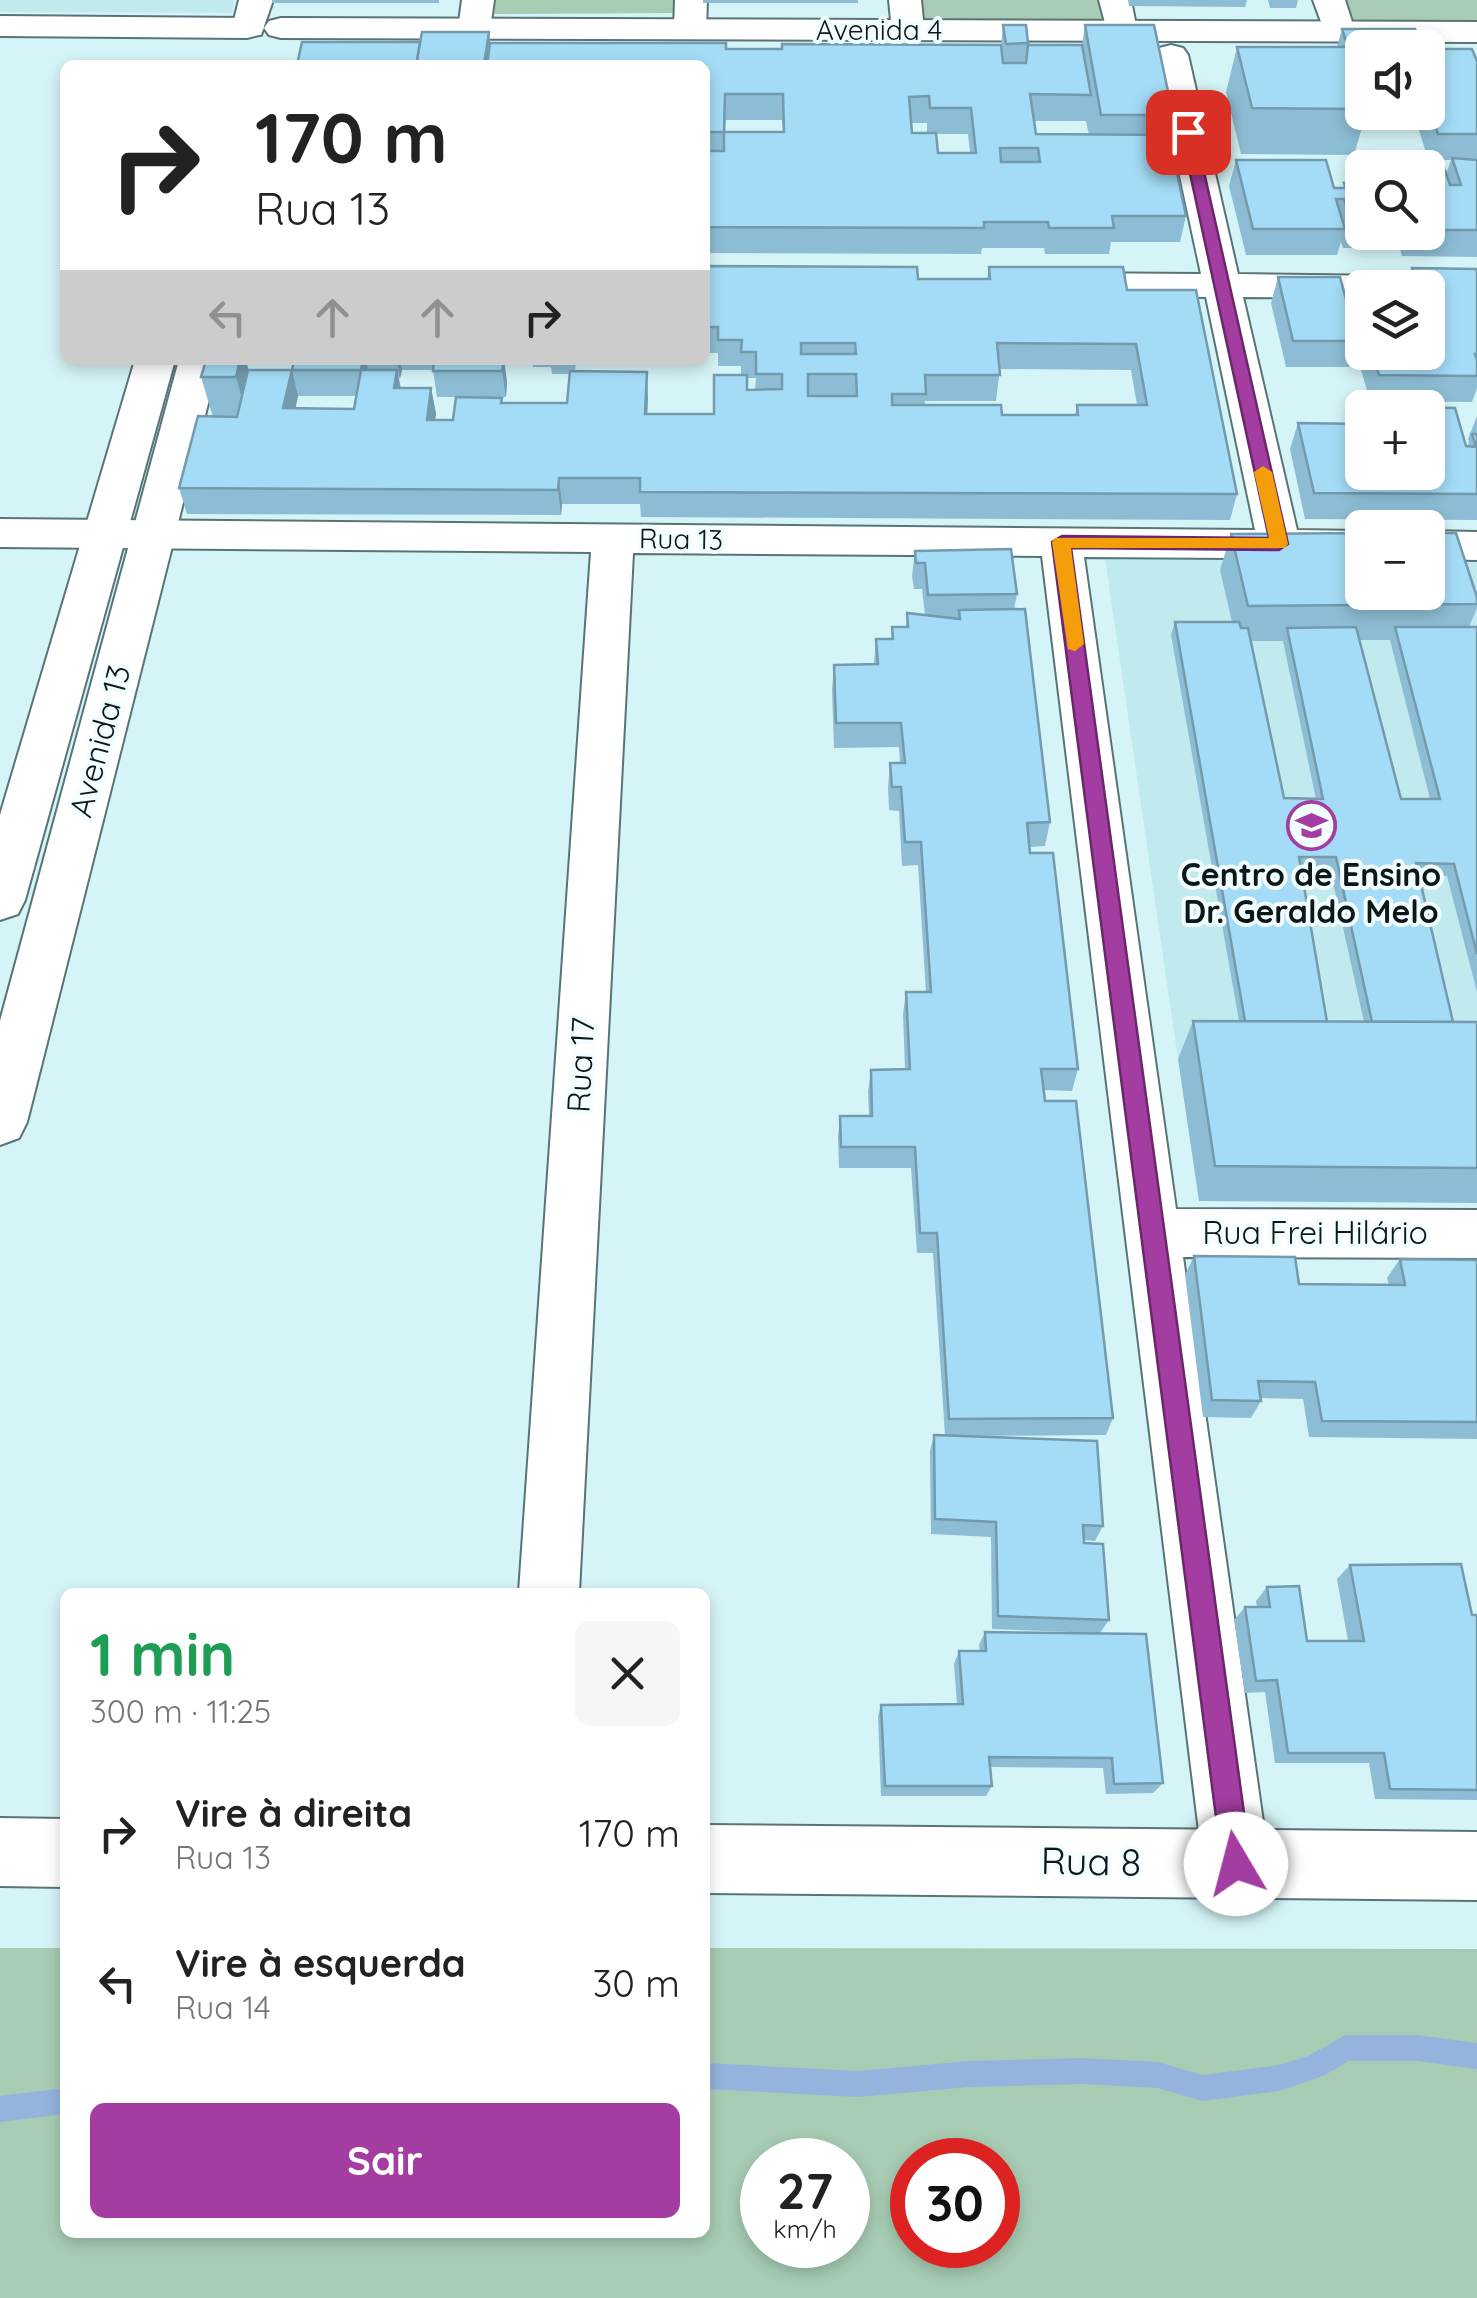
<!DOCTYPE html>
<html lang="pt">
<head>
<meta charset="utf-8">
<style>
  :root { --surface:#fff; --page:#f6f6f6; --text:#222; --muted:#767676; --accent:#a33da1 }
  body { margin:0; font-family:Quicksand,sans-serif; background:var(--page); color:var(--text); height:100vh; display:flex; flex-direction:column; font-size:38px; white-space:nowrap }
  * { box-sizing:border-box; margin:0 }
  p { font-size:32px; color:var(--muted) }
  .icon { flex:none; width:55px; height:55px; fill:none; stroke:currentColor; stroke-width:2; stroke-linecap:round; stroke-linejoin:round }
  .map { position:relative; flex:1; overflow:hidden }
  .drawer { position:absolute; left:60px; top:1588px; width:650px; height:650px; display:flex; flex-direction:column; background:var(--surface); border-radius:15px; box-shadow:0 5px 15px #0003 }
  .drawer>* { flex:none }
  .top-card { position:absolute; left:60px; top:60px; width:650px; height:305px; border-radius:15px; box-shadow:0 5px 15px #0003; background:#fff; color:var(--text); overflow:hidden }
  .fabs { position:absolute; left:1345px; top:30px; display:grid; gap:20px }
  .fabs a { display:grid; place-items:center; width:100px; height:100px; border-radius:15px; background:var(--surface); box-shadow:0 5px 15px #0003; font-size:50px }
  .speed { position:absolute; left:740px; top:2138px; display:flex; gap:20px; font-size:50px; font-weight:700; text-align:center }
  .speed>* { display:grid; place-content:center; width:130px; height:130px; border-radius:50%; background:var(--surface); box-shadow:0 5px 15px #0003; line-height:1 }
  .speed small { font-size:25px; font-weight:400 }
  .speed .limit { border:15px solid #d22; background:#fff; color:#111 }
  .pin { position:absolute; display:grid; place-items:center; width:85px; height:85px; color:#fff; margin:-42px; border-radius:20px; box-shadow:0 5px 15px #0006 }
  .me { position:absolute; width:110px; margin:-55px; rotate:352deg; stroke-linejoin:round; filter:drop-shadow(0 0 8px #0008) }
  .turn { display:flex; align-items:center; gap:35px; height:210px; padding:0 30px; font-size:45px }
  .turn .icon { width:130px; height:130px; stroke-width:2.5 }
  .turn b { display:block; font-size:70px; line-height:85px }
  .lanes { display:flex; align-items:center; height:95px; padding:0 30px; background:#0003; justify-content:center; gap:50px; direction:ltr }
  .lanes .off { opacity:.35 }
  .round { display:grid; place-items:center; flex:none; width:105px; height:105px; border-radius:15px; background:var(--page) }
  .headline { display:flex; align-items:center; justify-content:space-between; height:170px; padding:0 30px }
  h1 { font-size:60px; font-weight:700; line-height:75px; color:#1e9e55 }
  .action { display:flex; gap:20px; margin-top:auto; padding:20px 30px }
  .action a { flex:1; height:115px; border-radius:15px; background:var(--accent); color:#fff; font-size:40px; font-weight:700; line-height:115px; text-align:center }
  ul { padding:0; list-style:none }
  li { display:flex; align-items:center; gap:30px; height:150px; padding:0 30px }
  li div { flex:1 }
  li b { display:block; font-size:38px }
  li em { font-style:normal }
  .map>svg:first-child { display:block }
  .built { fill:#c1eaee }
  .green { fill:#a7ccb3; fill-rule:evenodd }
  .lines { fill:none; stroke-linecap:round; stroke-linejoin:round }
  .stream { fill:#94b4dd; fill-rule:evenodd }
  .minor-casing { stroke:#587477; stroke-width:4 }
  .tertiary-casing { stroke:#587477; stroke-width:4 }
  .secondary-casing { stroke:#587477; stroke-width:4 }
  .minor { fill:#fff; fill-rule:evenodd }
  .tertiary { fill:#fff; fill-rule:evenodd }
  .secondary { fill:#fff; fill-rule:evenodd }
  .wall { fill:#8dbdd4; fill-rule:evenodd }
  .shaded-wall { fill:#739aad }
  .building { fill:#a4dcf7; stroke:#739aad; stroke-width:2.5; fill-rule:evenodd }
  .route { fill:#a33da1; stroke:#6a2869; stroke-width:2.5 }
  .slow { fill:#f59e0b }
  .labels { text-anchor:middle; stroke-width:8; stroke-linejoin:round; paint-order:stroke }
  .far-street-label { font-size:28px; fill:#0c1719; stroke:#f1fdfe }
  .street-label { font-size:32px; fill:#0c1719; stroke:#f1fdfe }
  .poi-label { font-size:32px; font-weight:bold; fill:#0c1719; stroke:#f1fdfe }
  .near-street-label { font-size:38px; fill:#0c1719; stroke:#f1fdfe }
</style>
</head>
<body>
<div class="map">
<svg width="1477" height="2298" viewBox="0 0 1477 2298">
  <rect width="100%" height="100%" fill="#d5f4f7"/>
  <!-- built -->
  <g class="built">
    <polygon points="0,0 235,0 232,13 0,12"/>
    <polygon points="1105,558 1362,559 1362,592 1428,592 1428,560 1477,560 1477,1058 1178,1059"/>
  </g>
  <!-- green -->
  <g class="green">
    <polygon points="491,0 676,0 675,13 489,14"/>
    <polygon points="919,0 1102,0 1108,25 922,24"/>
    <polygon points="1340,0 1477,0 1477,23 1347,23"/>
    <path d="M0 1948H65V2232H705V1948L1477 1949V2298H0ZM762 2160H848V2245H762ZM912 2160H998V2245H912Z"/>
  </g>
  <g class="lines">
    <!-- stream -->
    <g class="stream">
      <polygon points="1346,2035 1417,2035 1477,2043 1477,2069 1417,2061 1349,2061 1323,2076 1279,2091 1202,2101 1158,2088 1084,2084 969,2087 858,2097 705,2089 705,2063 858,2071 969,2061 1084,2058 1158,2062 1202,2075 1279,2065 1308,2056"/>
      <polygon points="65,2088 65,2114 0,2122 0,2096"/>
    </g>
    <defs>
      <g id="minor">
        <polygon points="462,0 494,0 490,29 486,36 462,36 458,29"/>
        <polygon points="675,0 707,0 706,30 702,37 678,37 674,30"/>
        <polygon points="889,0 921,0 924,30 920,37 896,37 892,30"/>
        <polygon points="1099,0 1131,0 1137,31 1133,38 1109,38"/>
        <polygon points="1313,0 1345,0 1355,31 1351,38 1327,38"/>
        <polygon points="1171,45 1183,48 1188,55 1238,274 1477,277 1477,299 1428,299 1428,288 1362,288 1362,298 1243,297 1297,530 1362,531 1362,559 1084,557 1176,1209 1477,1210 1477,1258 1183,1257 1269,1864 1259,1887 1236,1897 1213,1887 1203,1864 1042,556 633,553 579,1592 519,1592 591,552 0,547 0,519 1255,530 1206,297 1056,295 1043,292 1037,284 1043,276 1056,273 1201,274 1154,55 1159,48"/>
        <polygon points="1428,531 1477,532 1477,560 1428,559"/>
      </g>
      <g id="tertiary">
        <polygon points="239,0 273,0 261,35 237,35 232,28"/>
        <polygon points="135,360 175,360 25,900 18,914 0,920 0,815"/>
        <polygon points="179,360 219,360 27,1122 19,1138 0,1145 0,1021"/>
        <polygon points="0,1818 65,1819 65,1887 0,1886"/>
        <polygon points="705,1825 1477,1832 1477,1900 705,1893"/>
      </g>
      <polygon id="secondary" points="0,16 247,18 259,21 264,28 269,21 281,18 1477,22 1477,42 281,38 269,35 264,28 259,35 247,38 0,36"/>
    </defs>
    <!-- minor casing -->
    <use href="#minor" class="minor-casing"/>
    <!-- tertiary casing -->
    <use href="#tertiary" class="tertiary-casing"/>
    <!-- secondary casing -->
    <use href="#secondary" class="secondary-casing"/>
    <!-- minor -->
    <use href="#minor" class="minor"/>
    <!-- tertiary -->
    <use href="#tertiary" class="tertiary"/>
    <!-- secondary -->
    <use href="#secondary" class="secondary"/>
  </g>
  <!-- wall -->
  <g class="wall">
    <rect x="272" y="0" width="167" height="3"/>
    <rect x="703" y="0" width="155" height="3"/>
    <polygon points="1128,0 1247,0 1245,7 1129,6"/>
    <polygon points="1268,0 1298,0 1296,8 1270,8"/>
    <path d="M1003 25H1026L1028 45H1082L1085 25 1173 115 1169 135 1186 216 1180 242H1111L1109 254H1045L1044 248H982L981 254 705 253V65L420 42 489 32 490 43 726 49 1001 45ZM726 120H782L783 132H725ZM1034 121H1086L1089 135 1036 134ZM912 123H927V133H912ZM936 134H968L970 153H938Z"/>
    <path d="M1342 29 1362 48V112H1428V49L1477 61V257L1402 256 1395 232H1428V168H1386L1388 159H1428L1416 121H1364L1354 155 1241 154 1226 92 1237 47H1337ZM1442 160H1451L1446 174Z"/>
    <polygon points="1236,160 1334,188 1343,188 1344,183 1362,183 1362,232 1391,232 1386,248 1343,248 1341,242 1337,255 1246,255 1229,186"/>
    <path d="M705 266 918 279H987L989 267 1127 290 1237 494 1230 520 641 517 640 504H562L561 515 187 514 179 488 213 417 201 377 206 360H246L248 370H292L294 360H504L507 382 506 397H437L433 370H402L399 379 401 388H431L436 414 435 420H453L503 403H567L569 374H552L551 367H533L532 360H576L575 371 648 398 647 414H714L741 375V366H718V353H705ZM1000 369 1131 370 1137 405H1077L1075 415H1002L925 405V401H996ZM747 378H756L755 390H747ZM298 396H356L354 409H295Z"/>
    <polygon points="1412,268 1477,269 1477,388 1472,402 1370,401 1355,349 1349,367 1286,367 1271,303 1278,277 1350,312 1356,294 1362,294 1362,352 1428,352 1428,288 1368,288 1371,278 1408,279"/>
    <polygon points="1477,416 1477,520 1305,519 1290,449 1298,423 1362,472 1428,472 1467,446 1469,442 1468,439"/>
    <path d="M1231 534 1477 597V608L1469 627H1477V992L1447 876H1419L1453 1022H1477V1203L1199 1201 1178 1059 1193 1021H1239L1171 635 1175 622H1232L1220 570ZM1360 640H1390L1430 799H1401ZM1250 641H1283L1316 799 1284 798ZM1301 869H1330L1364 1022H1327Z"/>
    <polygon points="915,551 1017,594 1014,610 1050,822 1045,846 1029,847 1030,853 1078,1069 1072,1091 1043,1090 1113,1418 1106,1435 963,1436 1103,1526 1095,1541 1083,1540 1109,1620 1100,1633 992,1629 991,1537 931,1534 930,1451 934,1435 945,1435 933,1253 917,1253 911,1168 839,1168 838,1137 840,1116 869,1116 868,1091 871,1070 905,1069 903,1014 906,992 926,992 918,865 902,866 899,811 889,810 888,787 890,763 900,763 899,747 834,748 832,690 834,665 874,664 876,639 891,639 892,627 906,627 907,613 925,615 922,589 914,589 912,576"/>
    <polygon points="1194,1256 1299,1284 1389,1285 1387,1278 1400,1259 1477,1260 1477,1439 1309,1437 1303,1399 1261,1398 1261,1401 1251,1418 1203,1417 1185,1275"/>
    <polygon points="1350,1565 1472,1615 1477,1615 1477,1800 1375,1799 1369,1763 1275,1763 1265,1692 1245,1693 1234,1620 1245,1607 1257,1607 1256,1601 1267,1587 1307,1641 1348,1641 1337,1579"/>
    <polygon points="985,1632 1163,1783 1153,1793 1106,1794 1103,1768 990,1767 992,1786 986,1796 881,1796 878,1716 881,1705 957,1704 954,1664 959,1651 980,1651 979,1645"/>
  </g>
  <!-- shaded-wall -->
  <g class="shaded-wall">
    <polygon points="489,32 492,65 484,65"/>
    <polygon points="240,360 246,360 255,396 249,423 236,377"/>
    <polygon points="363,360 366,360 370,379 361,370"/>
    <polygon points="397,360 400,360 402,370 400,379"/>
    <polygon points="504,360 507,382 506,397 502,371"/>
    <polygon points="292,370 298,396 290,434 283,408"/>
    <polygon points="397,370 402,396 394,388"/>
    <polygon points="647,372 648,398 646,439 645,414"/>
    <polygon points="431,388 436,414 431,445 427,420"/>
    <polygon points="559,478 562,504 561,515 558,490"/>
  </g>
  <!-- building -->
  <g class="building">
    <polygon points="1003,25 1026,25 1028,43 1006,44"/>
    <polygon points="1085,25 1154,25 1173,115 1101,115"/>
    <polygon points="1342,29 1415,29 1421,48 1362,48 1362,75 1357,75 1362,93 1362,109 1252,108 1237,47 1348,47"/>
    <polygon points="422,32 489,32 484,65 416,65"/>
    <polygon points="302,42 420,42 416,65 297,65"/>
    <path d="M490 43H726V49H782V44L1001 45 1003 63H1026L1028 45H1082L1091 95 1030 94 1036 134 1169 135 1186 216H1112L1114 228H1049L1048 222H984V228L705 227V151H724V132H705V65H487ZM725 94H783L784 132H724ZM929 96 930 108H971L976 153H938L936 133H912L909 97ZM1000 148H1038L1040 162H1001Z"/>
    <polygon points="1428,49 1472,49 1477,61 1477,134 1438,134 1428,104 1428,87 1431,75 1428,65"/>
    <polygon points="1452,158 1477,160 1477,230 1428,230 1428,168 1391,168 1388,159 1441,159 1450,185 1461,185"/>
    <polygon points="1236,160 1326,160 1334,188 1346,188 1344,183 1362,183 1362,222 1351,222 1344,199 1336,199 1345,229 1253,229"/>
    <path d="M705 266 917 267 918 279H990L989 267H1123L1127 290H1196L1237 494 640 492V478H559L558 490 179 488 198 416 237 417 248 370H292L294 360H363L361 370H397L394 388H431L427 420H453L456 397 502 398 501 403H567L570 371 647 372 645 414H714V375H747V390L782 389V374H756V352H741L742 340H718V327H705ZM801 343H855L856 354H801ZM997 343 1136 344 1147 405H1077L1078 415H1002L1001 405H892V394H926L925 375H1000ZM292 370H361L354 409 283 408ZM808 374H856L857 396H808Z"/>
    <polygon points="1412,268 1477,269 1477,354 1475,354 1477,360 1477,376 1379,375 1372,352 1402,352 1405,357 1439,357 1434,339 1428,339 1428,288 1373,288 1371,278 1415,279"/>
    <polygon points="1278,277 1340,277 1357,341 1293,341"/>
    <polygon points="1356,294 1362,294 1362,318"/>
    <polygon points="206,360 240,360 236,377 201,377"/>
    <polygon points="434,360 504,360 502,371 433,371"/>
    <polygon points="1403,407 1455,408 1466,446 1476,447 1472,434 1477,434 1477,494 1314,493 1298,423 1362,424 1362,472 1428,472 1428,408"/>
    <polygon points="1362,533 1362,592 1428,592 1428,533 1456,533 1477,597 1477,604 1248,606 1231,534"/>
    <polygon points="1011,549 1017,594 928,595 925,563 916,563 915,551"/>
    <polygon points="1025,609 1050,822 1027,823 1030,853 1053,853 1078,1069 1041,1069 1045,1101 1076,1101 1113,1418 949,1419 937,1233 920,1233 915,1147 841,1147 840,1116 872,1116 871,1070 910,1069 906,992 931,992 921,842 905,842 901,787 892,787 890,763 905,763 901,723 836,723 834,665 878,664 876,639 893,639 892,627 908,627 907,613 960,619 959,610"/>
    <polygon points="1175,622 1239,622 1241,628 1248,628 1284,798 1323,799 1287,628 1356,627 1401,799 1440,799 1395,627 1477,627 1477,954 1454,864 1416,863 1453,1022 1372,1022 1336,857 1299,857 1327,1022 1245,1021"/>
    <polygon points="1193,1021 1477,1022 1477,1168 1215,1166"/>
    <polygon points="1194,1256 1295,1257 1299,1284 1405,1285 1400,1259 1477,1260 1477,1422 1322,1421 1315,1382 1258,1381 1261,1401 1212,1400"/>
    <polygon points="934,1435 1097,1441 1103,1526 1083,1525 1084,1543 1103,1544 1109,1620 998,1616 996,1522 935,1519"/>
    <polygon points="1461,1564 1472,1615 1477,1615 1477,1790 1390,1789 1384,1753 1288,1753 1277,1680 1256,1681 1245,1607 1270,1607 1267,1587 1299,1586 1307,1641 1364,1641 1350,1565"/>
    <polygon points="985,1632 1146,1634 1163,1783 1114,1784 1112,1758 989,1757 992,1786 885,1786 881,1705 963,1704 959,1651 986,1651"/>
  </g>
  <!-- route -->
  <polygon class="route" points="1188,128 1195,132 1288,544 1279,550 1071,548 1251,1864 1246,1874 1236,1878 1227,1874 1222,1864 1052,542 1062,536 1269,538 1181,132"/>
  <!-- slow -->
  <polygon class="slow" points="1263,466 1272,472 1288,544 1285,548 1071,548 1084,644 1075,651 1068,649 1052,542 1055,538 1269,538 1254,472"/>
  <!-- icons -->
  <defs>
    <symbol id="school-ring" viewBox="-11 -11 22 22"><circle r="9.5" fill="#f1fdfe" stroke="#a33da1" stroke-width="1.5"/><path d="M0-5L7-2L0 1L-7-2ZM-4 1L0 2.5L4 1V4Q0 6-4 4Z" fill="#a33da1"/></symbol>
  </defs>
  <g fill-rule="evenodd">
    <use href="#school-ring" x="1284" y="798" width="55" height="55"/>
  </g>
  <g class="labels">
    <!-- far-street labels -->
    <g class="far-street-label">
      <text x="879" y="40">Avenida 4</text>
      <text transform="translate(681 539) rotate(1)" y="10">Rua 13</text>
    </g>
    <!-- street labels -->
    <g class="street-label">
      <text transform="translate(100 741) rotate(-75)" y="11">Avenida 13</text>
      <text transform="translate(581 1065) rotate(-87)" y="11">Rua 17</text>
      <text x="1315" y="1244">Rua Frei Hilário</text>
    </g>
    <!-- poi labels -->
    <g class="poi-label">
      <text x="1311" y="886">Centro de Ensino<tspan x="1311" dy="37">Dr. Geraldo Melo</tspan></text>
    </g>
    <!-- near-street labels -->
    <g class="near-street-label">
      <text transform="translate(1091 1862) rotate(1)" y="13">Rua 8</text>
    </g>
  </g>
</svg>
<div class="fabs">
<a><svg class="icon" aria-label="sound" viewBox="0 0 24 24"><path d="M4 9h4l5-4v14l-5-4H4zM17 9q2 3 0 6"/></svg></a>
<a><svg class="icon" aria-label="search" viewBox="0 0 24 24"><circle cx="10" cy="10" r="6"/><path d="M15 15l6 6"/></svg></a>
<a><svg class="icon" aria-label="layers" viewBox="0 0 24 24"><path d="M12 4l9 5-9 5-9-5zM3 14l9 5 9-5"/></svg></a>
<a>+</a>
<a>−</a>
</div>
<div class="speed"><div>27<small>km/h</small></div><div class="limit">30</div></div>
<div class="pin" style="left:1188px;top:132px;background:#d93025"><svg class="icon" aria-label="arrive" viewBox="0 0 24 24"><path d="M6 21V4h12l-3 4 3 4H6"/></svg></div>
<svg class="me" style="left:1236px;top:1864px" viewBox="-20 -20 40 40"><circle r="19" fill="#fff"/><path d="M0-13L10 11 0 6-10 11z" fill="#a33da1"/></svg>
<div class="top-card">
<div class="turn"><svg class="icon" aria-label="right" viewBox="0 0 24 24"><path d="M7 20v-9h11M14 6l5 5-5 5"/></svg><div><b>170 m</b>Rua 13</div></div>
<div class="lanes"><svg class="icon off" aria-label="left" viewBox="0 0 24 24"><path d="M17 20v-9H6M10 6l-5 5 5 5"/></svg><svg class="icon off" aria-label="ahead" viewBox="0 0 24 24"><path d="M12 20V5M6 11l6-6 6 6"/></svg><svg class="icon off" aria-label="ahead" viewBox="0 0 24 24"><path d="M12 20V5M6 11l6-6 6 6"/></svg><svg class="icon" aria-label="right" viewBox="0 0 24 24"><path d="M7 20v-9h11M14 6l5 5-5 5"/></svg></div>
</div>
<section class="drawer">
<div class="headline"><div><h1>1 min</h1><p>300 m · 11:25</p></div><a class="round"><svg class="icon" aria-label="close" viewBox="0 0 24 24"><path d="M6 6l12 12M18 6L6 18"/></svg></a></div>
<ul>
<li><svg class="icon" aria-label="right" viewBox="0 0 24 24"><path d="M7 20v-9h11M14 6l5 5-5 5"/></svg><div><b>Vire à direita</b><p>Rua 13</p></div><em>170 m</em></li>
<li><svg class="icon" aria-label="left" viewBox="0 0 24 24"><path d="M17 20v-9H6M10 6l-5 5 5 5"/></svg><div><b>Vire à esquerda</b><p>Rua 14</p></div><em>30 m</em></li>
</ul>
<div class="action"><a>Sair</a></div>
</section>
</div>
</body>
</html>
